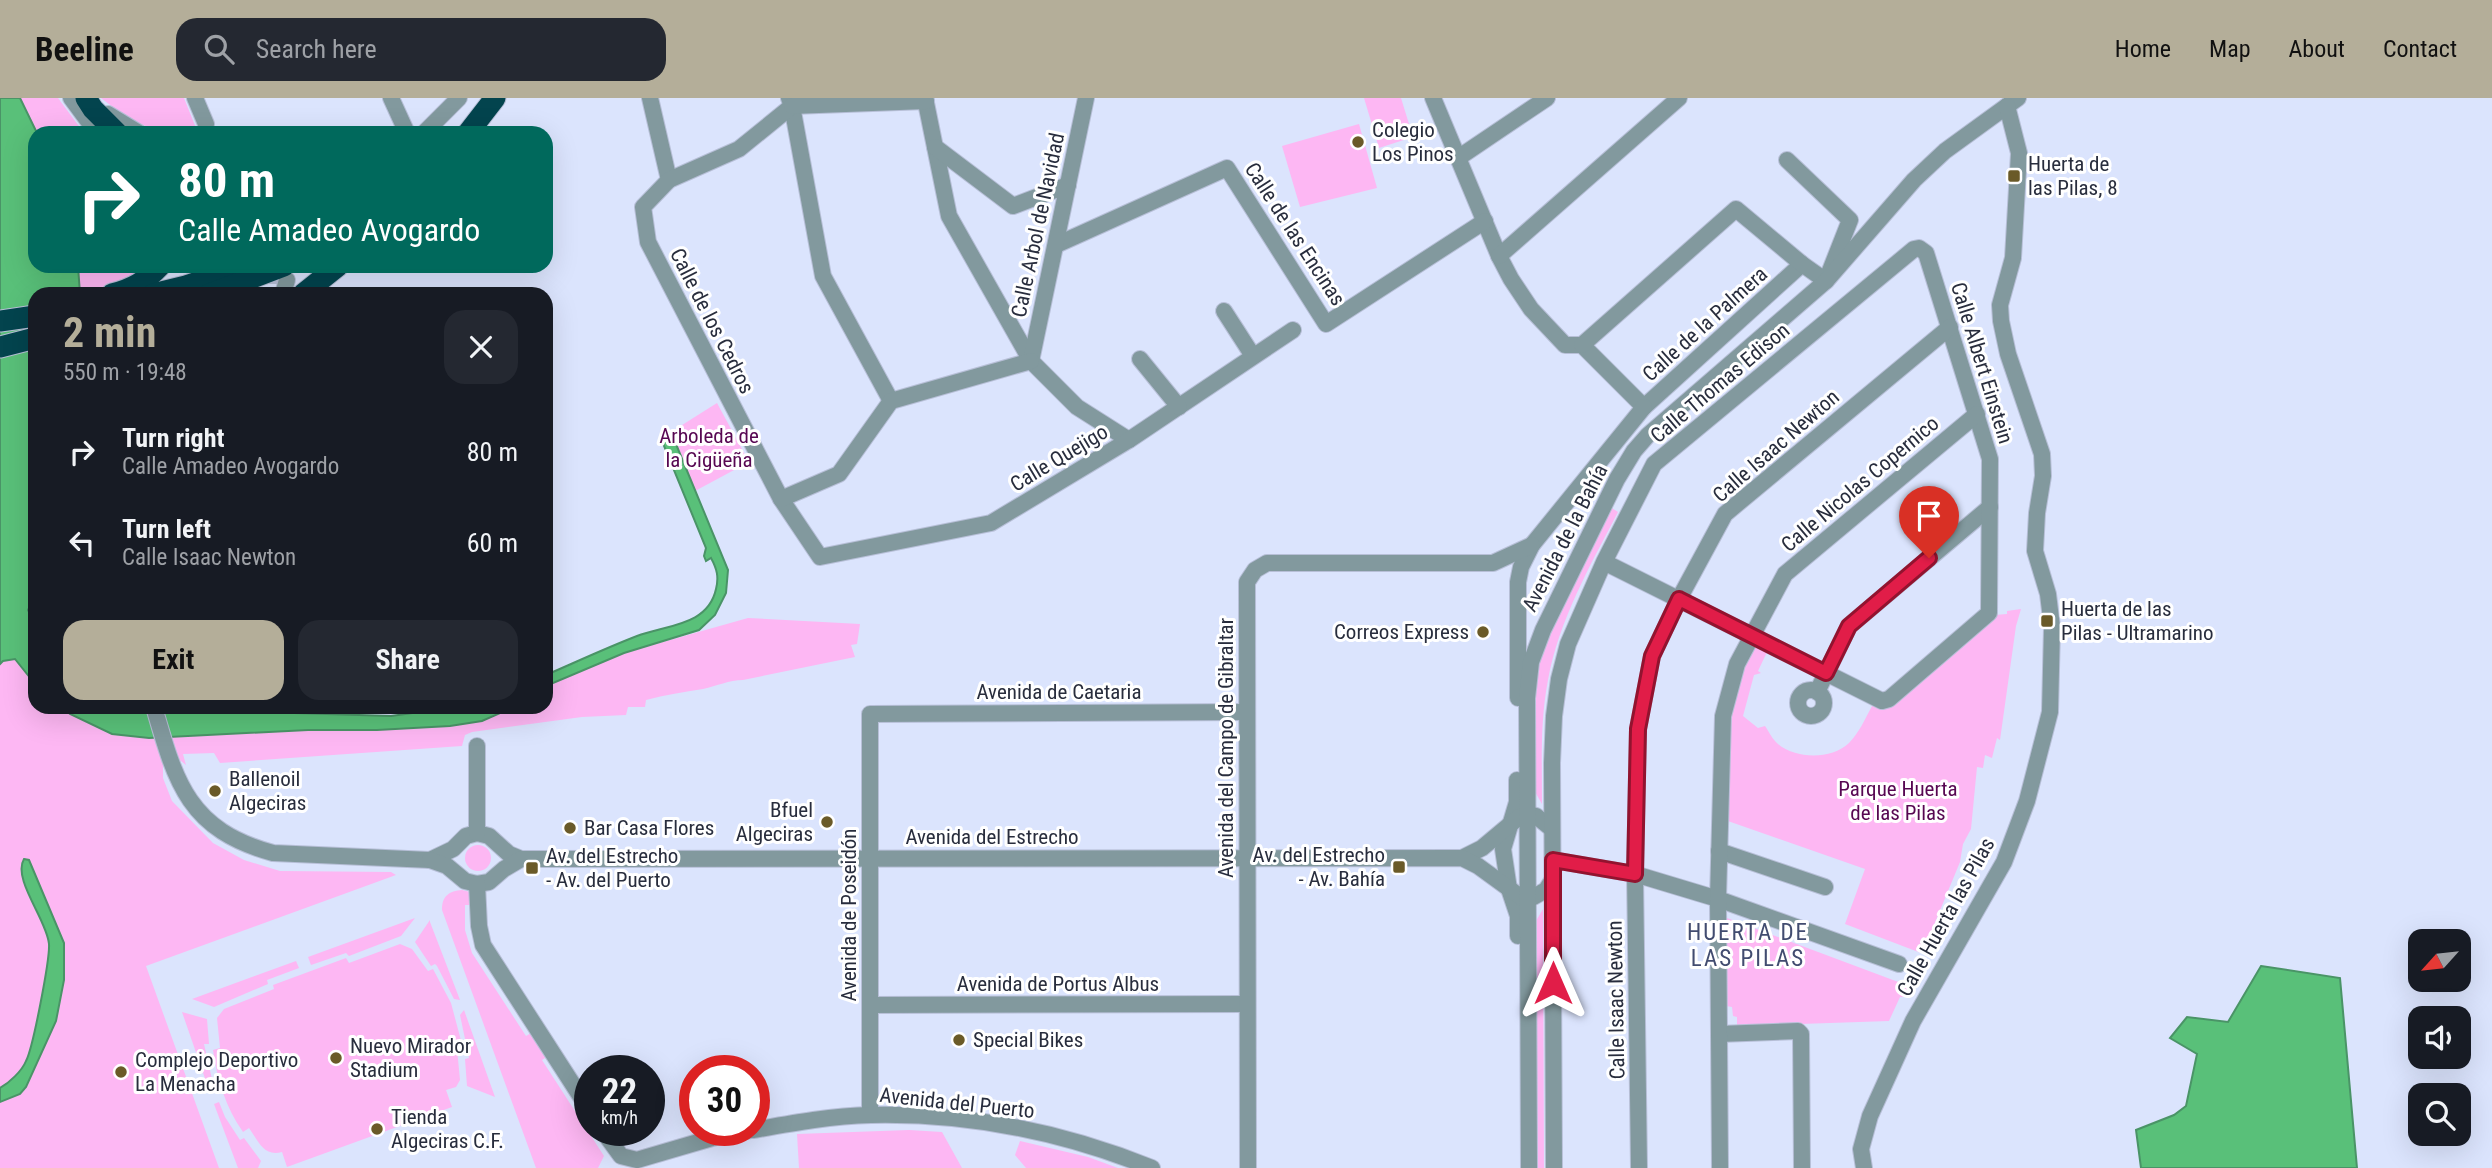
<!DOCTYPE html>
<html lang="en">
<head>
<meta charset="utf-8">
<style>
  :root { --surface:#171b24; --page:#242831; --text:#f1f3f6; --muted:#9ea1a6; --accent:#b4ae99 }
  body { margin:0; font-family:"Roboto Condensed",sans-serif; background:var(--page); color:var(--text); height:100vh; display:flex; flex-direction:column; font-size:26px; white-space:nowrap }
  * { box-sizing:border-box; margin:0 }
  p { font-size:23px; color:var(--muted) }
  .icon { flex:none; width:38px; height:38px; fill:none; stroke:currentColor; stroke-width:2; stroke-linecap:round; stroke-linejoin:round }
  .map { position:relative; flex:1; overflow:hidden }
  .drawer { position:absolute; left:28px; top:189px; width:525px; height:427px; display:flex; flex-direction:column; background:var(--surface); border-radius:21px; box-shadow:0 7px 28px #0002 }
  .drawer>* { flex:none }
  .hud { position:absolute; left:28px; top:28px; width:525px; height:147px; border-radius:21px; box-shadow:0 7px 28px #0002; background:#00695c; color:#fff; overflow:hidden }
  .needle { width:46px; rotate:243deg }
  .tools { position:absolute; left:2408px; top:831px; display:grid; gap:14px }
  .tools a { display:grid; place-items:center; width:63px; height:63px; border-radius:14px; background:var(--surface); box-shadow:0 7px 28px #0002; font-size:35px }
  .speed { position:absolute; left:574px; top:957px; display:flex; gap:14px; font-size:35px; font-weight:700; text-align:center }
  .speed>* { display:grid; place-content:center; width:91px; height:91px; border-radius:50%; background:var(--surface); box-shadow:0 7px 28px #0002; line-height:1 }
  .speed small { font-size:18px; font-weight:400 }
  .speed .limit { border:10px solid #d22; background:#fff; color:#111 }
  .pin { position:absolute; display:grid; place-items:center; width:60px; height:60px; color:#fff; margin:-72px -30px; border-radius:50% 50% 50% 0; rotate:-45deg; box-shadow:0 0 7px #0007 }
  .pin .icon { rotate:45deg }
  .me { position:absolute; width:77px; margin:-38px; rotate:0deg; stroke-linejoin:round; filter:drop-shadow(0 0 5px #0008) }
  .turn { display:flex; align-items:center; gap:24px; height:147px; padding:0 35px; font-size:32px }
  .turn .icon { width:91px; height:91px; stroke-width:2.5 }
  .turn b { display:block; font-size:49px; line-height:60px }
  .round { display:grid; place-items:center; flex:none; width:74px; height:74px; border-radius:21px; background:var(--page) }
  .head { display:flex; align-items:center; justify-content:space-between; height:119px; padding:0 35px }
  h1 { font-size:42px; font-weight:700; line-height:52px; color:var(--accent) }
  .primary-button { display:flex; gap:14px; margin-top:auto; padding:14px 35px }
  .primary-button a { flex:1; height:80px; border-radius:21px; background:var(--accent); color:#111; font-size:28px; font-weight:700; line-height:80px; text-align:center }
  .primary-button a+a { background:var(--page); color:var(--text) }
  ul { padding:0; list-style:none }
  li { display:flex; align-items:center; gap:21px; height:91px; padding:0 35px }
  li div { flex:1 }
  li b { display:block; font-size:26px }
  li em { font-style:normal }
  header { display:flex; align-items:center; gap:42px; box-sizing:border-box; height:98px; padding:0 35px; background:var(--accent); color:#111 }
  header strong { font-size:33px }
  nav { display:flex; gap:38px; margin-inline-start:auto; font-size:24px }
  .search { width:490px; height:63px; background:var(--page); display:flex; align-items:center; gap:18px; box-sizing:border-box; padding:0 24px; border-radius:21px; color:var(--muted); font-size:26px }
  .map>svg:first-child { display:block }
  .green { fill:#fdb7f3 }
  .water { fill:#59c079; stroke:#4a9467; stroke-width:2 }
  .lines { fill:none; stroke-linecap:round; stroke-linejoin:round }
  .minor-tunnel { stroke:#b7bfd7; stroke-width:16; stroke-dasharray:16 8; stroke-linecap:butt }
  .minor-casing { stroke:#b7bfd7; stroke-width:18 }
  .highway-casing { stroke:#b7bfd7; stroke-width:23 }
  .minor { stroke:#82999e; stroke-width:16 }
  .highway { stroke:#03444e; stroke-width:21 }
  .route-casing { stroke:#92132f; stroke-width:18 }
  .route { stroke:#e11d48; stroke-width:12 }
  .poi-dot { fill:#6a5a28; stroke:#fff; stroke-width:2.5 }
  .labels { text-anchor:middle; stroke-width:6; stroke-linejoin:round; paint-order:stroke }
  .poi-label { font-size:21px; fill:#282d3d; stroke:#fff; text-anchor:start }
  .street-label { font-size:21px; fill:#282d3d; stroke:#fff }
  .park-label { font-size:21px; fill:#570752; stroke:#fff }
  .neighbourhood-label { font-size:23px; letter-spacing:2px; fill:#424c70; stroke:#fff }
</style>
</head>
<body>
<header>
<strong>Beeline</strong>
<div class="search"><svg class="icon" aria-label="search" viewBox="0 0 24 24"><circle cx="10" cy="10" r="6"/><path d="M15 15l6 6"/></svg>Search here</div>
<nav><a>Home</a><a>Map</a><a>About</a><a>Contact</a></nav>
</header>
<div class="map">
<svg width="2492" height="1070" viewBox="0 0 2492 1070">
  <rect width="100%" height="100%" fill="#dbe4fd"/>
  <!-- green -->
  <g class="green">
    <polygon points="0,0 58,0 84,35 35,35 35,168 153,168 113,189 80,195 80,190 35,196"/>
    <polygon points="101,0 184,0 198,35 162,35 127,20"/>
    <polygon points="1364,0 1401,0 1413,39 1379,50"/>
    <polygon points="1359,26 1377,90 1300,109 1282,48"/>
    <polygon points="717,305 749,364 695,393 671,334"/>
    <path d="M1607 407 1618 414C1590 468 1559 522 1548 582 1540 623 1542 665 1542 706L1534 692 1532 597 1538 556Z"/>
    <path d="M2021 511 2016 528 2000 642 1997 640 1992 660 1985 657 1983 670 1977 669 1971 731 1963 746 1960 764 1934 827 1940 832 1921 855 1845 826 1865 771 1725 722C1727 658 1724 605 1753 546L1767 554 1758 573 1761 575 1754 577 1743 618 1758 630 1765 628C1769 634 1773 642 1778 646 1796 661 1831 662 1849 645 1859 635 1865 621 1872 608L1889 610 1989 526 1994 517 2007 516V513Z"/>
    <path d="M748 520 860 526 857 546 851 547 855 559 743 582C729 582 717 588 703 591 684 594 665 597 646 602L645 609H628L626 617 582 619 472 634 465 637 462 648 220 665 214 655 183 656 186 667 176 659 171 639 308 632H377L450 628 482 623 514 609H546V588L624 555Z"/>
    <polygon points="15,561 35,586 35,609 62,609 70,616 112,636 155,640 163,665 163,680 172,703 213,745 244,762 280,773 391,774 396,777 146,868 219,1070 0,1070 0,566 3,563"/>
    <circle cx="478" cy="760" r="13"/>
    <path d="M462 792 470 794 472 807H465V832L472 855 526 938 533 934 548 958 542 962 604 1058 598 1070H536L442 812C442 798 449 793 462 792Z"/>
    <polygon points="1543,811 1544,1070 1534,1070 1533,828"/>
    <polygon points="415,820 401,838 349,858 346,855 311,867 308,859"/>
    <polygon points="1727,820 1909,888 1904,899 1900,899 1889,923 1737,928 1737,919 1733,918 1732,909 1726,908"/>
    <polygon points="430,822 430,824 460,902 454,901 437,868 435,866 431,868 415,844"/>
    <path d="M400 846 412 851 428 873 433 871 451 905 463 950 457 951 460 982 456 989 446 992 452 1009 287 1069 282 1054C264 1059 259 1044 249 1030L243 1034C226 1010 217 981 213 952L220 950 217 920 224 911 274 891 273 887 346 860 349 865Z"/>
    <polygon points="296,863 299,870 267,882 268,886 214,909 192,901"/>
    <polygon points="464,912 495,999 467,988 465,961 469,960 460,917"/>
    <polygon points="182,914 207,921 209,946 204,946 214,990 209,992"/>
    <polygon points="219,1004 225,1019 240,1042 244,1040 261,1063 258,1070 238,1070 214,1006"/>
    <polygon points="909,1032 942,1034 962,1070 799,1070 797,1036"/>
    <polygon points="1020,1043 1088,1059 1118,1070 1026,1070 1015,1057"/>
  </g>
  <!-- water -->
  <g class="water">
    <polygon points="0,0 20,0 37,35 35,35 35,168 78,168 80,196 35,196 35,499 28,512 35,526 35,586 15,561 3,563 0,566"/>
    <path d="M671 334 728 472 726 495 715 517 699 532 624 555 546 588V577C576 564 606 550 637 538 666 527 708 528 716 491 719 479 717 471 711 460L706 463 704 458 706 450 662 343Z"/>
    <polygon points="62,609 211,609 226,613 391,618 456,609 514,609 482,623 450,628 377,632 308,632 149,640 112,636 70,616"/>
    <path d="M24 761 29 762 64 845V882L56 923 26 989 20 996 0 1004V990C9 985 22 973 26 963 33 950 50 861 49 846 47 822 12 781 24 761Z"/>
    <polygon points="2261,868 2340,880 2357,1070 2141,1070 2136,1032 2174,1017 2186,1008 2197,956 2170,940 2187,919 2228,924"/>
  </g>
  <g class="lines">
    <!-- minor-tunnel -->
    <polyline class="minor-tunnel" points="277,186 277,168"/>
    <defs>
      <g id="minor">
        <polyline points="71,0 97,35"/>
        <polyline points="195,0 206,26"/>
        <polyline points="391,0 407,35"/>
        <polyline points="650,0 669,82"/>
        <polyline points="789,0 792,8 823,178 891,303"/>
        <polyline points="925,0 949,118 1031,263 1077,309 1129,342"/>
        <polyline points="1433,0 1499,158 1511,181 1531,211 1565,247 1582,247 1644,309 1802,166"/>
        <polyline points="792,8 739,51 669,82 643,109 648,144 781,401 820,459 991,425 1129,342 1293,232"/>
        <polyline points="792,8 926,3"/>
        <polyline points="108,16 139,35"/>
        <polyline points="424,35 459,0"/>
        <polyline points="935,49 1013,108 1068,87"/>
        <polyline points="1458,60 1547,0"/>
        <polyline points="1056,147 1227,70 1326,226 1485,123"/>
        <polyline points="1499,158 1679,0"/>
        <polyline points="283,196 287,182"/>
        <polyline points="1224,213 1253,258"/>
        <polyline points="1582,247 1736,111 1802,166 1826,183 1850,122 1787,62"/>
        <polyline points="1140,261 1179,309"/>
        <polyline points="1031,263 1086,0"/>
        <polyline points="781,401 839,376 891,303 1031,263"/>
        <circle cx="1811" cy="605" r="13"/>
        <polyline points="1817,594 1849,528 1990,409"/>
        <polyline points="1518,600 1518,484 1521,469 1532,447 1644,309"/>
        <path d="M154 609C176 686 189 732 273 755L430 762 453 751 466 738 477 735 489 738 509 756 521 761"/>
        <polyline points="477,648 477,735"/>
        <polyline points="1517,682 1517,704 1503,751 1509,791 1518,818 1518,838"/>
        <polyline points="1719,753 1825,789"/>
        <polyline points="1462,760 1482,750 1519,719 1528,716 1536,718 1552,731"/>
        <polyline points="430,762 447,768 465,783 477,786 489,784 504,771 521,761 1462,760 1478,768 1522,800 1528,802 1546,792 1553,781"/>
        <polyline points="1553,762 1635,776 1718,801 1899,866"/>
        <polyline points="477,786 479,828 483,847 590,1013"/>
        <polyline points="870,907 1247,906"/>
        <polyline points="1719,936 1798,933 1801,936 1802,1070"/>
        <polyline points="870,1017 870,616 1247,614"/>
        <polyline points="602,1032 621,1058 637,1062 712,1040 751,1032"/>
        <path d="M754 1032C793 1025 831 1018 871 1017 967 1015 1063 1034 1152 1070"/>
        <polyline points="1248,1070 1247,484 1255,472 1267,465 1493,465 1532,447"/>
        <polyline points="1529,1070 1527,600 1531,564 1543,532 1617,381 1634,353 1648,337 1826,183 1914,82 1945,53 2018,0"/>
        <polyline points="1554,1070 1552,665 1554,618 1559,581 1568,546 1604,464 1654,366 1914,151 1919,150 1926,155 1990,361 1989,515 1889,601 1882,603 1604,464"/>
        <polyline points="1639,1070 1635,776 1638,631 1652,558 1679,501 1725,416 1950,229"/>
        <polyline points="1720,1070 1718,801 1723,618 1737,566 1785,476 1977,316"/>
        <polyline points="1864,1070 1861,1051 1870,1018 1913,923 2004,764 2027,703 2050,614 2052,529 2048,496 2035,453 2037,415 2043,378 2042,356 2008,256 2001,223 2000,207 2013,160 2019,55 2007,8"/>
      </g>
      <g id="highway">
        <polyline points="86,0 93,11 117,35"/>
        <polyline points="468,35 495,0"/>
        <path d="M112 196C132 191 146 183 160 168"/>
        <polyline points="153,196 186,188 245,168"/>
        <polyline points="209,196 284,168"/>
        <polyline points="303,196 338,168"/>
        <polyline points="0,223 35,218"/>
        <polyline points="0,249 35,240"/>
      </g>
    </defs>
    <!-- minor casing -->
    <use href="#minor" class="minor-casing"/>
    <!-- highway casing -->
    <use href="#highway" class="highway-casing"/>
    <!-- minor -->
    <use href="#minor" class="minor"/>
    <!-- highway -->
    <use href="#highway" class="highway"/>
  </g>
  <g class="lines">
    <defs>
      <polyline id="route" points="1553,885 1553,762 1635,776 1638,631 1652,558 1679,501 1826,575 1849,528 1929,460"/>
    </defs>
    <!-- route casing -->
    <use href="#route" class="route-casing"/>
    <!-- route -->
    <use href="#route" class="route"/>
  </g>
  <!-- markers -->
  <g class="poi-dot">
    <circle cx="1358" cy="44" r="7"/>
    <rect x="2007" y="71" width="14" height="14" rx="3.5"/>
    <rect x="2040" y="516" width="14" height="14" rx="3.5"/>
    <circle cx="1483" cy="534" r="7"/>
    <circle cx="215" cy="693" r="7"/>
    <circle cx="827" cy="724" r="7"/>
    <circle cx="570" cy="730" r="7"/>
    <rect x="1392" y="762" width="14" height="14" rx="3.5"/>
    <rect x="525" y="763" width="14" height="14" rx="3.5"/>
    <circle cx="959" cy="942" r="7"/>
    <circle cx="336" cy="960" r="7"/>
    <circle cx="121" cy="974" r="7"/>
    <circle cx="377" cy="1031" r="7"/>
  </g>
  <g class="labels">
    <!-- poi labels -->
    <g class="poi-label">
      <text x="1372" y="39">Colegio<tspan x="1372" dy="24">Los Pinos</tspan></text>
      <text x="2028" y="73">Huerta de<tspan x="2028" dy="24">las Pilas, 8</tspan></text>
      <text x="2061" y="518">Huerta de las<tspan x="2061" dy="24">Pilas - Ultramarino</tspan></text>
      <text x="1469" y="541" text-anchor="end">Correos Express</text>
      <text x="229" y="688">Ballenoil<tspan x="229" dy="24">Algeciras</tspan></text>
      <text x="813" y="719" text-anchor="end">Bfuel<tspan x="813" dy="24">Algeciras</tspan></text>
      <text x="584" y="737">Bar Casa Flores</text>
      <text x="1385" y="764" text-anchor="end">Av. del Estrecho<tspan x="1385" dy="24">- Av. Bahía</tspan></text>
      <text x="546" y="765">Av. del Estrecho<tspan x="546" dy="24">- Av. del Puerto</tspan></text>
      <text x="973" y="949">Special Bikes</text>
      <text x="350" y="955">Nuevo Mirador<tspan x="350" dy="24">Stadium</tspan></text>
      <text x="135" y="969">Complejo Deportivo<tspan x="135" dy="24">La Menacha</tspan></text>
      <text x="391" y="1026">Tienda<tspan x="391" dy="24">Algeciras C.F.</tspan></text>
    </g>
    <!-- street labels -->
    <g class="street-label">
      <text transform="translate(1038 127) rotate(-78)" y="7">Calle Arbol de Navidad</text>
      <text transform="translate(1295 136) rotate(57)" y="7">Calle de las Encinas</text>
      <text transform="translate(712 223) rotate(63)" y="7">Calle de los Cedros</text>
      <text transform="translate(1705 226) rotate(-42)" y="7">Calle de la Palmera</text>
      <text transform="translate(1982 265) rotate(73)" y="7">Calle Albert Einstein</text>
      <text transform="translate(1720 285) rotate(-40)" y="7">Calle Thomas Edison</text>
      <text transform="translate(1776 348) rotate(-41)" y="7">Calle Isaac Newton</text>
      <text transform="translate(1059 360) rotate(-31)" y="7">Calle Quejigo</text>
      <text transform="translate(1860 386) rotate(-40)" y="7">Calle Nicolas Copernico</text>
      <text transform="translate(1565 440) rotate(-63)" y="7">Avenida de la Bahía</text>
      <text x="1059" y="601">Avenida de Caetaria</text>
      <text transform="translate(1226 650) rotate(-90)" y="7">Avenida del Campo de Gibraltar</text>
      <text x="992" y="746">Avenida del Estrecho</text>
      <text transform="translate(849 817) rotate(-90)" y="7">Avenida de Poseidón</text>
      <text transform="translate(1946 819) rotate(-61)" y="7">Calle Huerta las Pilas</text>
      <text x="1058" y="893">Avenida de Portus Albus</text>
      <text transform="translate(1616 902) rotate(-91)" y="7">Calle Isaac Newton</text>
      <text transform="translate(957 1005) rotate(6)" y="7">Avenida del Puerto</text>
    </g>
    <!-- park labels -->
    <g class="park-label">
      <text x="709" y="345">Arboleda de<tspan x="709" dy="24">la Cigüeña</tspan></text>
      <text x="1898" y="698">Parque Huerta<tspan x="1898" dy="24">de las Pilas</tspan></text>
    </g>
    <!-- neighbourhood labels -->
    <g class="neighbourhood-label">
      <text x="1748" y="842">HUERTA DE<tspan x="1748" dy="26">LAS PILAS</tspan></text>
    </g>
  </g>
</svg>
<div class="tools">
<a><svg class="needle" viewBox="-14 -14 28 28"><path d="M0-13l5 13h-10z" fill="#e53935"/><path d="M0 13l5-13h-10z" fill="#9ea1a6"/></svg></a>
<a><svg class="icon" aria-label="sound" viewBox="0 0 24 24"><path d="M4 9h4l5-4v14l-5-4H4zM17 9q2 3 0 6"/></svg></a>
<a><svg class="icon" aria-label="search" viewBox="0 0 24 24"><circle cx="10" cy="10" r="6"/><path d="M15 15l6 6"/></svg></a>
</div>
<div class="speed"><div>22<small>km/h</small></div><div class="limit">30</div></div>
<div class="pin" style="left:1929px;top:460px;background:#d93025"><svg class="icon" aria-label="arrive" viewBox="0 0 24 24"><path d="M6 21V4h12l-3 4 3 4H6"/></svg></div>
<svg class="me" style="left:1553px;top:885px" viewBox="-20 -20 40 40"><path d="M0-17L14 15 0 8-14 15z" fill="#e11d48" stroke="#fff" stroke-width="4"/></svg>
<div class="hud">
<div class="turn"><svg class="icon" aria-label="right" viewBox="0 0 24 24"><path d="M7 20v-9h11M14 6l5 5-5 5"/></svg><div><b>80 m</b>Calle Amadeo Avogardo</div></div>
</div>
<section class="drawer">
<div class="head"><div><h1>2 min</h1><p>550 m · 19:48</p></div><a class="round"><svg class="icon" aria-label="close" viewBox="0 0 24 24"><path d="M6 6l12 12M18 6L6 18"/></svg></a></div>
<ul>
<li><svg class="icon" aria-label="right" viewBox="0 0 24 24"><path d="M7 20v-9h11M14 6l5 5-5 5"/></svg><div><b>Turn right</b><p>Calle Amadeo Avogardo</p></div><em>80 m</em></li>
<li><svg class="icon" aria-label="left" viewBox="0 0 24 24"><path d="M17 20v-9H6M10 6l-5 5 5 5"/></svg><div><b>Turn left</b><p>Calle Isaac Newton</p></div><em>60 m</em></li>
</ul>
<div class="primary-button"><a>Exit</a><a>Share</a></div>
</section>
</div>
</body>
</html>
